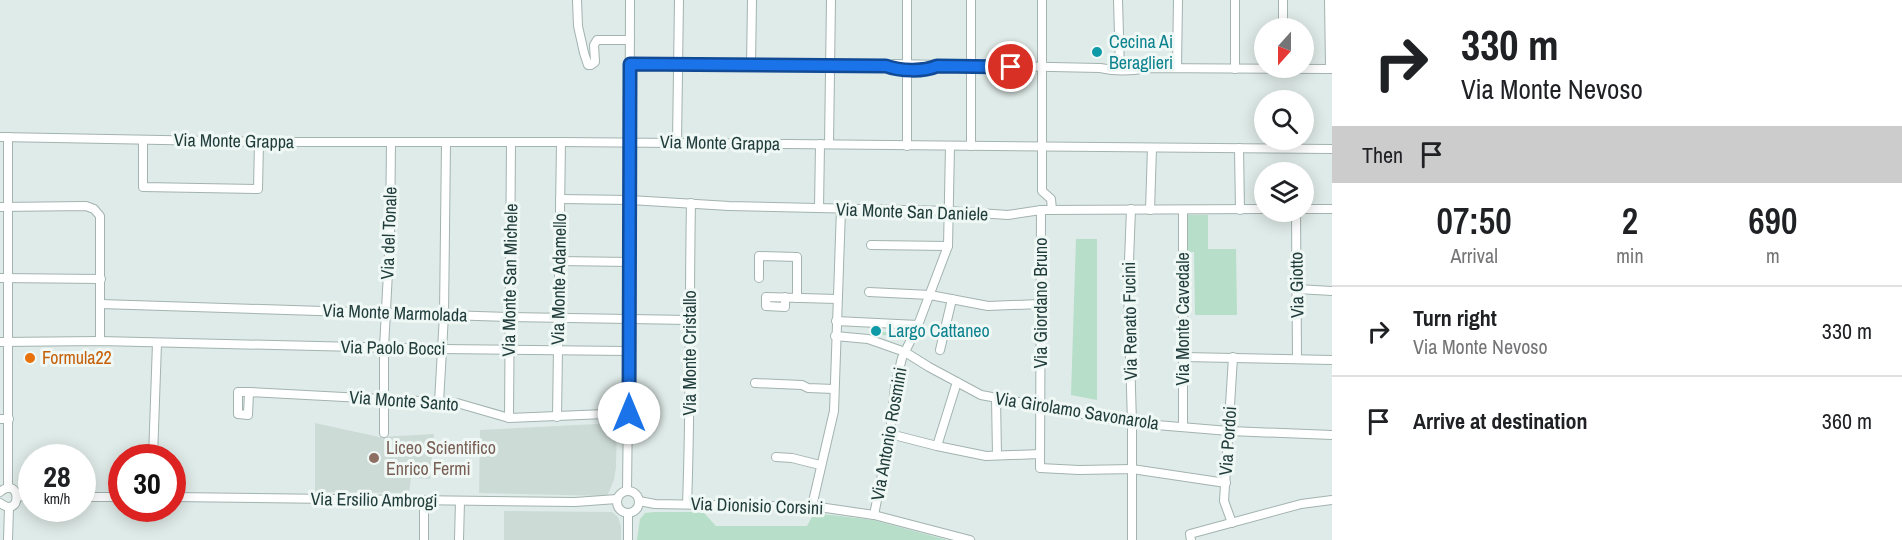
<!DOCTYPE html>
<html lang="en">
<head>
<meta charset="utf-8">
<style>
  :root { --surface:#fff; --page:#f6f6f6; --text:#202124; --muted:#757577; --line:#e0e0e0 }
  body { margin:0; font-family:"Archivo Narrow",sans-serif; background:var(--page); color:var(--text); height:100vh; display:flex; flex-direction:column; font-size:22px; white-space:nowrap }
  * { box-sizing:border-box; margin:0 }
  p { font-size:20px; color:var(--muted) }
  .icon { flex:none; width:33px; height:33px; fill:none; stroke:currentColor; stroke-width:2; stroke-linecap:round; stroke-linejoin:round }
  .map { position:relative; flex:1; overflow:hidden }
  .details { display:flex; flex-direction:column; background:var(--surface); width:570px }
  .details>* { flex:none }
  .hud { background:#fff; color:var(--text); overflow:hidden }
  .needle { width:39px; rotate:201deg }
  .buttons { position:absolute; left:1254px; top:18px; display:grid; gap:12px }
  .buttons a { display:grid; place-items:center; width:60px; height:60px; border-radius:50%; background:var(--surface); box-shadow:0 3px 15px #0003; font-size:30px }
  .speed { position:absolute; left:18px; top:444px; display:flex; gap:12px; font-size:30px; font-weight:700; text-align:center }
  .speed>* { display:grid; place-content:center; width:78px; height:78px; border-radius:50%; background:var(--surface); box-shadow:0 3px 15px #0003; line-height:1 }
  .speed small { font-size:15px; font-weight:400 }
  .speed .limit { border:9px solid #d22; background:#fff; color:#111 }
  .pin { position:absolute; display:grid; place-items:center; width:51px; height:51px; color:#fff; margin:-26px; border:3px solid #fff; border-radius:50%; box-shadow:0 2px 6px #0007 }
  .me { position:absolute; width:66px; margin:-33px; rotate:0deg; stroke-linejoin:round; filter:drop-shadow(0 0 4px #0008) }
  .turn { display:flex; align-items:center; gap:21px; height:126px; padding:0 30px; font-size:27px }
  .turn .icon { width:78px; height:78px; stroke-width:2.5 }
  .turn b { display:block; font-size:42px; line-height:51px }
  .then { display:flex; align-items:center; height:57px; padding:0 30px; background:#0003; gap:12px; font-size:22px }
  .eta { display:flex; justify-content:space-evenly; align-items:center; height:102px; text-align:center }
  .eta b { font-size:36px; font-weight:600; line-height:42px }
  ul { padding:0; list-style:none }
  li { display:flex; align-items:center; gap:18px; height:90px; padding:0 30px; border-top:2px solid var(--line) }
  li div { flex:1 }
  li b { display:block; font-size:22px }
  li em { font-style:normal }
  main { display:flex; flex:1; min-height:0 }
  .map>svg:first-child { display:block }
  .built { fill:#cddbd7 }
  .green { fill:#b6dec8 }
  .lines { fill:none; stroke-linecap:round; stroke-linejoin:round }
  .street-casing { stroke:#a2b3b0; stroke-width:10 }
  .street { stroke:#fff; stroke-width:8 }
  .route-casing { stroke:#114b97; stroke-width:15 }
  .route { stroke:#1a73e8; stroke-width:10 }
  .culture-dot { fill:#0f9aa8; stroke:#f0f8f5; stroke-width:2 }
  .food-dot { fill:#e8710a; stroke:#f0f8f5; stroke-width:2 }
  .education-dot { fill:#8d6e63; stroke:#f0f8f5; stroke-width:2 }
  .labels { text-anchor:middle; stroke-width:6; stroke-linejoin:round; paint-order:stroke }
  .culture-label { font-size:18px; fill:#0d838f; stroke:#f0f8f5; text-anchor:start }
  .street-label { font-size:18px; fill:#1f3c3a; stroke:#f0f8f5 }
  .food-label { font-size:18px; fill:#c56008; stroke:#f0f8f5; text-anchor:start }
  .education-label { font-size:18px; fill:#785e54; stroke:#f0f8f5; text-anchor:start }
</style>
</head>
<body>
<main>
<div class="map">
<svg width="1332" height="540" viewBox="0 0 1332 540">
  <rect width="100%" height="100%" fill="#dfebe8"/>
  <!-- built -->
  <g class="built">
    <polygon points="315,423 379,437 434,434 430,479 411,478 409,493 315,492"/>
    <polygon points="617,423 616,467 614,480 607,496 479,493 480,430"/>
    <polygon points="504,511 612,512 618,517 621,526 621,540 504,540"/>
  </g>
  <!-- green -->
  <g class="green">
    <polygon points="1188,215 1208,215 1208,249 1236,249 1237,315 1195,315 1194,252 1188,252"/>
    <polygon points="1076,239 1097,239 1097,400 1071,395"/>
    <polygon points="872,332 907,332 908,334 905,340 903,340"/>
    <polygon points="655,512 703,512 716,526 807,526 814,513 873,520 947,540 637,540 640,519 645,513"/>
  </g>
  <g class="lines">
    <defs>
      <g id="street">
        <polyline points="577,0 578,26 584,53 588,65 591,65 595,62 594,45 597,40 630,40"/>
        <polyline points="907,0 907,146"/>
        <polyline points="1042,0 1042,191 1051,199 1052,210"/>
        <polyline points="1118,0 1120,70"/>
        <polyline points="1283,0 1283,28"/>
        <polyline points="1329,0 1330,69"/>
        <path d="M630 64 886 66 894 64 1100 68C1114 71 1132 71 1146 68L1332 69"/>
        <polyline points="751,65 752,0"/>
        <polyline points="1177,68 1178,0"/>
        <polyline points="1235,69 1235,0"/>
        <polyline points="0,137 273,142 561,142 1332,149"/>
        <polyline points="8,137 8,488"/>
        <polyline points="143,140 143,187 258,189 259,142"/>
        <polyline points="677,143 679,0"/>
        <polyline points="829,144 831,0"/>
        <polyline points="971,146 971,0"/>
        <polyline points="1239,148 1240,210"/>
        <polyline points="560,199 630,200 729,206 949,211 1008,215 1041,210 1264,209"/>
        <polyline points="0,207 86,206 94,209 100,216 100,341"/>
        <polyline points="819,208 820,144"/>
        <polyline points="1131,209 1128,287 1132,423 1132,540"/>
        <polyline points="1304,209 1332,209"/>
        <polyline points="1041,210 1040,468 1079,470 1132,469 1226,483"/>
        <polyline points="1150,210 1152,148"/>
        <polyline points="1296,212 1297,358"/>
        <polyline points="871,245 948,246"/>
        <polyline points="559,261 630,262"/>
        <polyline points="0,278 101,279"/>
        <polyline points="759,278 759,256 797,257 797,298"/>
        <polyline points="1297,289 1332,291"/>
        <polyline points="869,292 930,295 988,306 1041,304"/>
        <polyline points="785,297 785,307 766,306 766,297 837,299"/>
        <polyline points="101,304 509,317 689,320"/>
        <polyline points="836,321 918,325"/>
        <polyline points="835,336 868,339 905,352 929,367 981,395 1132,423 1229,431 1332,435"/>
        <polyline points="0,342 100,341 441,349 629,351"/>
        <polyline points="940,350 952,299"/>
        <polyline points="1183,357 1332,360"/>
        <polyline points="755,383 802,385 808,388 834,389"/>
        <polyline points="249,392 248,415 238,414 238,392 249,392 457,403 509,418 629,413"/>
        <polyline points="996,398 997,455"/>
        <polyline points="439,402 444,315 446,143"/>
        <polyline points="557,417 561,142"/>
        <polyline points="509,418 511,142"/>
        <polyline points="0,419 9,419"/>
        <polyline points="1183,427 1183,210"/>
        <polyline points="384,433 384,348 390,234 391,142"/>
        <polyline points="890,434 937,446 986,456 1040,454"/>
        <polyline points="937,446 957,382"/>
        <polyline points="776,457 792,458 820,465"/>
        <polyline points="153,458 157,343"/>
        <polyline points="627,491 629,319 630,0"/>
        <circle cx="628" cy="502" r="11"/>
        <path d="M0 492C21 474 23 520 0 503"/>
        <polyline points="17,496 32,497"/>
        <polyline points="82,497 122,497"/>
        <polyline points="172,497 575,502 617,499"/>
        <polyline points="639,501 655,504 819,507 874,515 970,540"/>
        <path d="M687 504C691 403 689 303 691 203"/>
        <polyline points="812,506 834,411 841,209"/>
        <polyline points="874,515 890,434 895,386 902,358 918,325 948,246 950,146"/>
        <polyline points="1232,523 1224,501 1233,357"/>
        <polyline points="8,540 9,507"/>
        <polyline points="424,540 424,501"/>
        <polyline points="459,540 460,501"/>
        <polyline points="628,540 628,513"/>
        <polyline points="1191,540 1190,534 1301,504 1332,500"/>
      </g>
    </defs>
    <!-- street casing -->
    <use href="#street" class="street-casing"/>
    <!-- street -->
    <use href="#street" class="street"/>
  </g>
  <g class="lines">
    <defs>
      <path id="route" d="M629 413 630 64 886 66C900 71 923 72 937 66L1011 67"/>
    </defs>
    <!-- route casing -->
    <use href="#route" class="route-casing"/>
    <!-- route -->
    <use href="#route" class="route"/>
  </g>
  <!-- markers -->
  <g class="culture-dot">
    <circle cx="1097" cy="52" r="6"/>
    <circle cx="876" cy="331" r="6"/>
  </g>
  <circle class="food-dot" cx="30" cy="358" r="6"/>
  <circle class="education-dot" cx="374" cy="458" r="6"/>
  <g class="labels">
    <!-- culture labels -->
    <g class="culture-label">
      <text x="1109" y="48">Cecina Ai<tspan x="1109" dy="21">Beraglieri</tspan></text>
      <text x="888" y="337">Largo Cattaneo</text>
    </g>
    <!-- street labels -->
    <g class="street-label">
      <text transform="translate(234 141) rotate(1)" y="6">Via Monte Grappa</text>
      <text transform="translate(720 143) rotate(1)" y="6">Via Monte Grappa</text>
      <text transform="translate(912 212) rotate(2)" y="6">Via Monte San Daniele</text>
      <text transform="translate(389 233) rotate(-88)" y="6">Via del Tonale</text>
      <text transform="translate(559 279) rotate(-89)" y="6">Via Monte Adamello</text>
      <text transform="translate(510 280) rotate(-89)" y="6">Via Monte San Michele</text>
      <text transform="translate(1297 285) rotate(-91)" y="6">Via Giotto</text>
      <text transform="translate(1041 303) rotate(-90)" y="6">Via Giordano Bruno</text>
      <text transform="translate(395 313) rotate(2)" y="6">Via Monte Marmolada</text>
      <text transform="translate(1183 319) rotate(-90)" y="6">Via Monte Cavedale</text>
      <text transform="translate(1130 321) rotate(-91)" y="6">Via Renato Fucini</text>
      <text transform="translate(393 348) rotate(1)" y="6">Via Paolo Bocci</text>
      <text transform="translate(690 353) rotate(-90)" y="6">Via Monte Cristallo</text>
      <text transform="translate(404 401) rotate(4)" y="6">Via Monte Santo</text>
      <text transform="translate(1077 411) rotate(9)" y="6">Via Girolamo Savonarola</text>
      <text transform="translate(889 434) rotate(-80)" y="6">Via Antonio Rosmini</text>
      <text transform="translate(1228 441) rotate(-86)" y="6">Via Pordoi</text>
      <text transform="translate(374 500) rotate(1)" y="6">Via Ersilio Ambrogi</text>
      <text transform="translate(757 506) rotate(2)" y="6">Via Dionisio Corsini</text>
    </g>
    <!-- food labels -->
    <g class="food-label">
      <text x="42" y="364">Formula22</text>
    </g>
    <!-- education labels -->
    <g class="education-label">
      <text x="386" y="454">Liceo Scientifico<tspan x="386" dy="21">Enrico Fermi</tspan></text>
    </g>
  </g>
</svg>
<div class="buttons">
<a><svg class="needle" viewBox="-14 -14 28 28"><path d="M0-13l5 13h-10z" fill="#e53935"/><path d="M0 13l5-13h-10z" fill="#757577"/></svg></a>
<a><svg class="icon" aria-label="search" viewBox="0 0 24 24"><circle cx="10" cy="10" r="6"/><path d="M15 15l6 6"/></svg></a>
<a><svg class="icon" aria-label="layers" viewBox="0 0 24 24"><path d="M12 4l9 5-9 5-9-5zM3 14l9 5 9-5"/></svg></a>
</div>
<div class="speed"><div>28<small>km/h</small></div><div class="limit">30</div></div>
<div class="pin" style="left:1011px;top:67px;background:#d93025"><svg class="icon" aria-label="arrive" viewBox="0 0 24 24"><path d="M6 21V4h12l-3 4 3 4H6"/></svg></div>
<svg class="me" style="left:629px;top:413px" viewBox="-20 -20 40 40"><circle r="19" fill="#fff"/><path d="M0-13L10 11 0 6-10 11z" fill="#1a73e8"/></svg>
</div>
<section class="details">
<div class="hud">
<div class="turn"><svg class="icon" aria-label="right" viewBox="0 0 24 24"><path d="M7 20v-9h11M14 6l5 5-5 5"/></svg><div><b>330 m</b>Via Monte Nevoso</div></div>
<div class="then">Then<svg class="icon" aria-label="arrive" viewBox="0 0 24 24"><path d="M6 21V4h12l-3 4 3 4H6"/></svg></div>
</div>
<div class="eta">
<div><b>07:50</b><p>Arrival</p></div>
<div><b>2</b><p>min</p></div>
<div><b>690</b><p>m</p></div>
</div>
<ul>
<li><svg class="icon" aria-label="right" viewBox="0 0 24 24"><path d="M7 20v-9h11M14 6l5 5-5 5"/></svg><div><b>Turn right</b><p>Via Monte Nevoso</p></div><em>330 m</em></li>
<li><svg class="icon" aria-label="arrive" viewBox="0 0 24 24"><path d="M6 21V4h12l-3 4 3 4H6"/></svg><div><b>Arrive at destination</b></div><em>360 m</em></li>
</ul>
</section>
</main>
</body>
</html>
